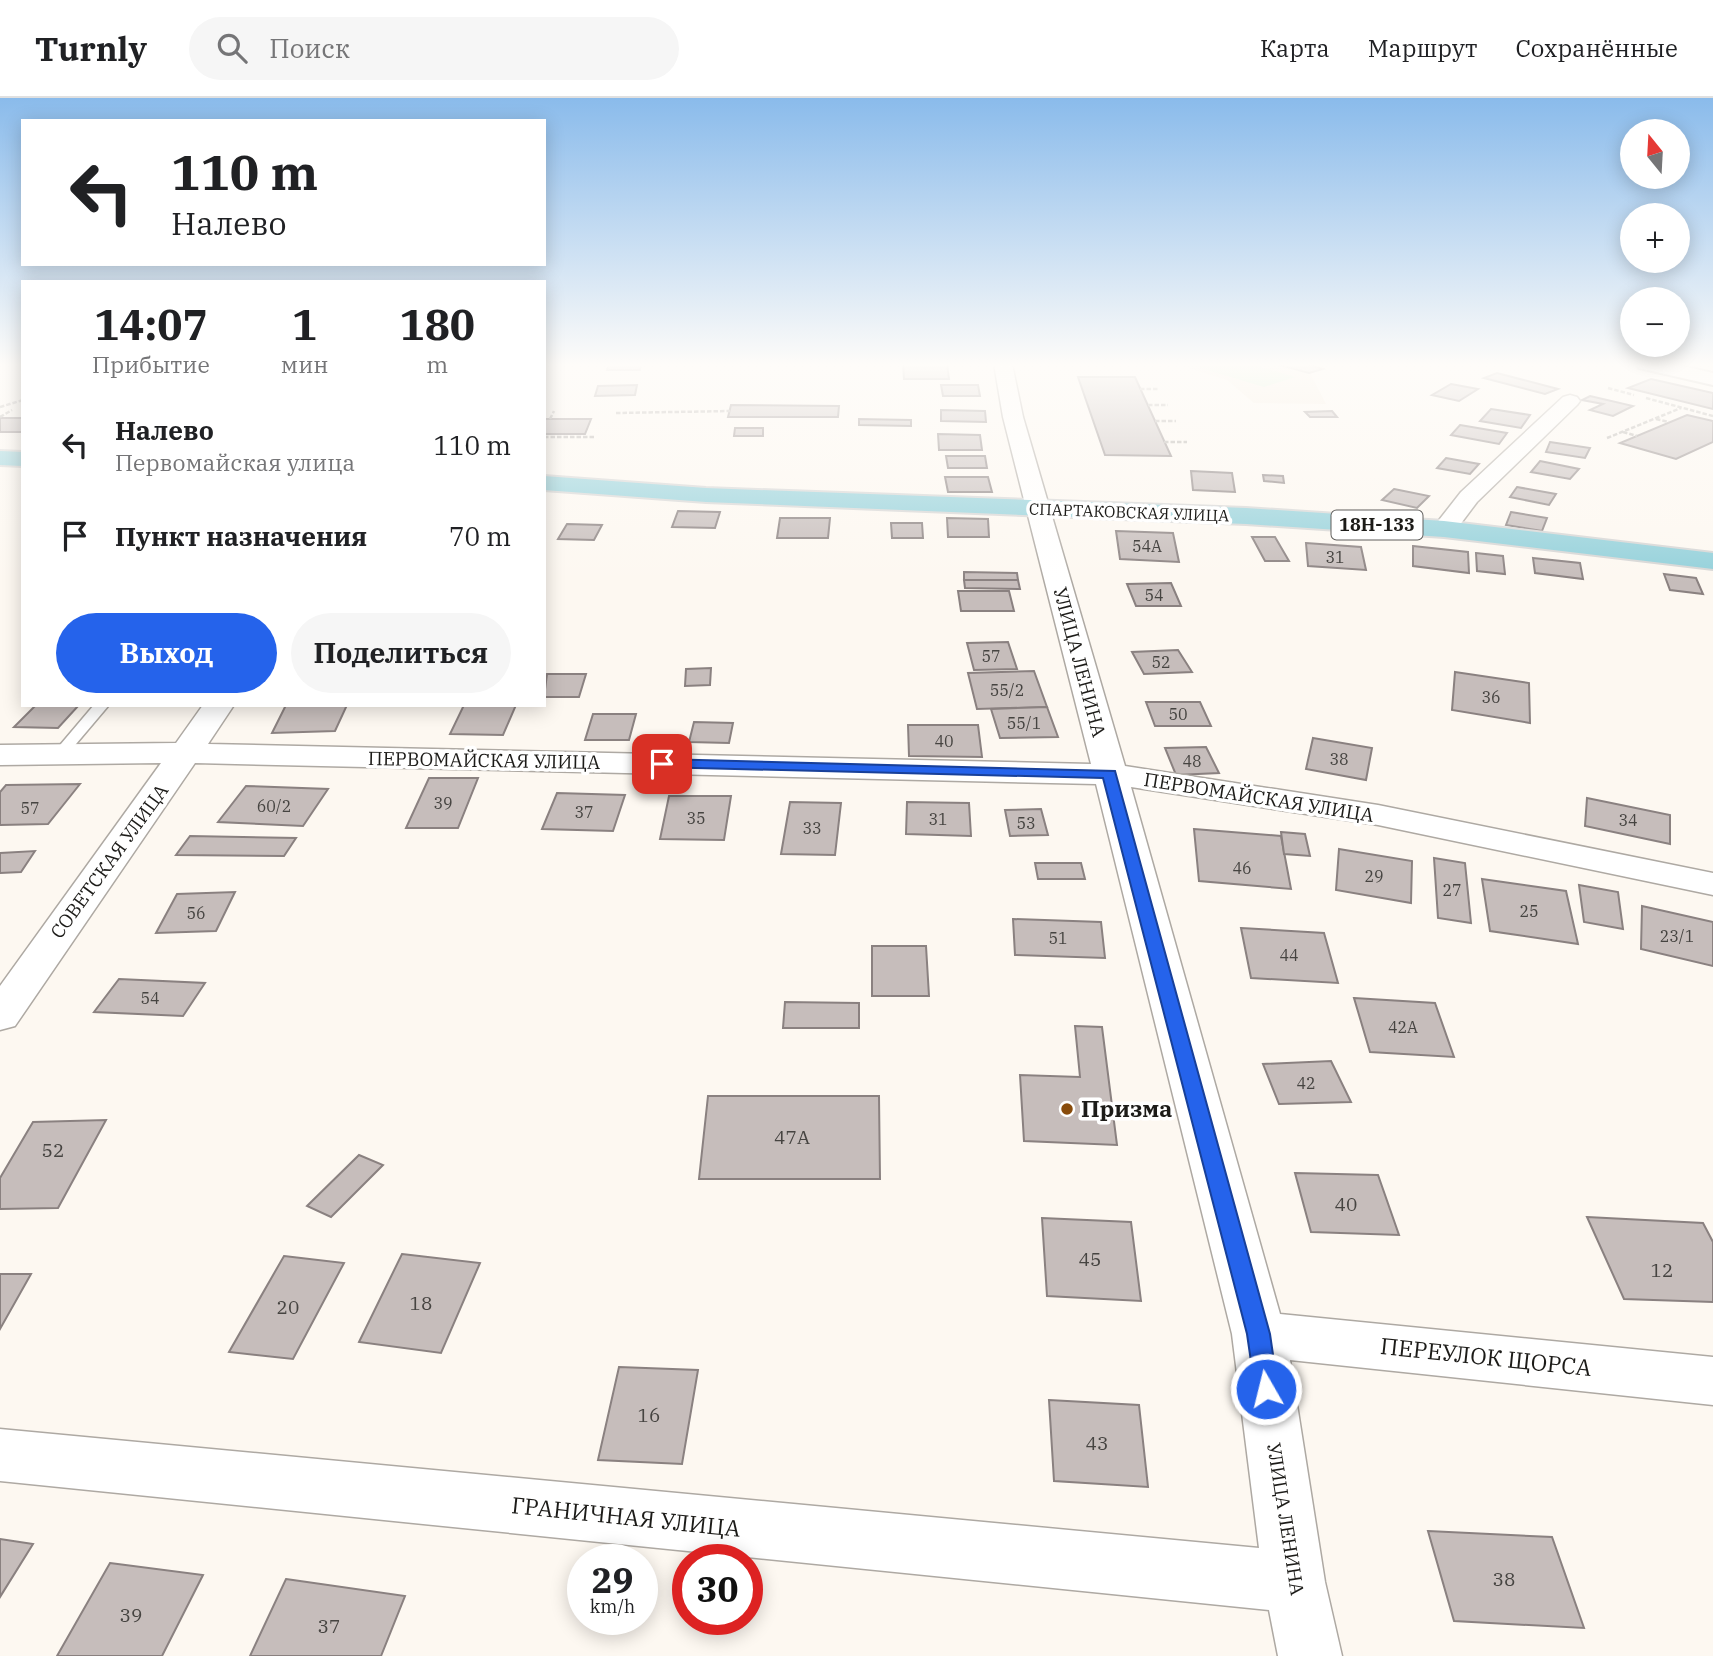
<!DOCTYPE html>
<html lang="ru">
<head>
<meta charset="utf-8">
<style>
  :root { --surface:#fff; --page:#f6f6f6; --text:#202124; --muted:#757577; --line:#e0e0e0; --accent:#2563eb }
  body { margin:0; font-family:"IBM Plex Serif",serif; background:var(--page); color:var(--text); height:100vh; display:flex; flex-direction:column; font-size:26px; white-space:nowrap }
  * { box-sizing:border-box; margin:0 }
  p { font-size:23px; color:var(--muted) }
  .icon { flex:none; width:38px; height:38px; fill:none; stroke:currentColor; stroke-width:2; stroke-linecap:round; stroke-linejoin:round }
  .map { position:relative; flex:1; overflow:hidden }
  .side { position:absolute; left:21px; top:182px; width:525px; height:427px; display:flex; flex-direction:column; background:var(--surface); border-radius:0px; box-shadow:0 4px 18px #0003 }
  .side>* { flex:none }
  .top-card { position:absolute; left:21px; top:21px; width:525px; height:147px; border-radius:0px; box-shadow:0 4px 18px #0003; background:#fff; color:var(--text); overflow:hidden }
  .needle { width:46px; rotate:342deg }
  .fabs { position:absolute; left:1620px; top:21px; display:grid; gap:14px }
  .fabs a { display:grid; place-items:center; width:70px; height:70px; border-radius:50%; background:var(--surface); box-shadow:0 4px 18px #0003; font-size:35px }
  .speed { position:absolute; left:567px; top:1446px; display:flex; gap:14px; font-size:35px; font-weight:700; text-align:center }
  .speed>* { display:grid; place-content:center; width:91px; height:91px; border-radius:50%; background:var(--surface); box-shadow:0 4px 18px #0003; line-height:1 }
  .speed small { font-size:18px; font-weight:400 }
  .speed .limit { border:10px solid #d22; background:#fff; color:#111 }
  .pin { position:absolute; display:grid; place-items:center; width:60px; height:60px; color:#fff; margin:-30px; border-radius:14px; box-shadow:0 4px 10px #0006 }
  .me { position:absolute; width:77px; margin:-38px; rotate:352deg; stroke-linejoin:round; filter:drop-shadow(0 0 5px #0008) }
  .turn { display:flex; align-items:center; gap:24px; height:147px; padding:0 35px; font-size:32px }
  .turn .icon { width:91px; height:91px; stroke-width:2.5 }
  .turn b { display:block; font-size:49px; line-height:60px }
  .eta { display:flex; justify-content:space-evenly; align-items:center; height:119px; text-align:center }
  .eta b { font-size:42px; font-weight:700; line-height:49px }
  .primary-button { display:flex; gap:14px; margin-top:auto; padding:14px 35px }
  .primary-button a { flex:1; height:80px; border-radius:42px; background:var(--accent); color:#fff; font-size:28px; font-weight:700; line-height:80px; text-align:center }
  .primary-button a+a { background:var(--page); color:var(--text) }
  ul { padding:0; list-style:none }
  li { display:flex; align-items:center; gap:21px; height:91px; padding:0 35px }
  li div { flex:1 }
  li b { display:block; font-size:26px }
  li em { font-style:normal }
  header { display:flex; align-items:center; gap:42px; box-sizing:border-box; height:98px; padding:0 35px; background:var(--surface); border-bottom:2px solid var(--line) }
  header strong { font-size:33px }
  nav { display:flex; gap:38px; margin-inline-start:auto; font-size:24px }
  .search { width:490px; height:63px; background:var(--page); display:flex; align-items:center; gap:18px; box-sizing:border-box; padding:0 24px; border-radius:38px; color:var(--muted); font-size:26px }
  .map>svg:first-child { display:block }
  .built { fill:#f5ebde }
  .green { fill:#cdf1cd }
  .building { fill:#c6bdbb; stroke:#8a8180; stroke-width:2 }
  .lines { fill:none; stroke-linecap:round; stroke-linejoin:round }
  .lane-casing { stroke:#aea9a3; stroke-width:3 }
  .street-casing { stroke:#aea9a3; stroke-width:3 }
  .secondary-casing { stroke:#aea9a3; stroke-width:4 }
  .primary-casing { stroke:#d6d6d5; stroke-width:4 }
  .path { stroke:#ada9a4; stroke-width:2.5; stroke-dasharray:4.5 2; stroke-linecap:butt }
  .lane { fill:#fff; fill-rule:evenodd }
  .street { fill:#fff; fill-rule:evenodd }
  .secondary { fill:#fff; fill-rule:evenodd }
  .primary { fill:#92d0da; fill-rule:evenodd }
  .route { fill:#2563eb; stroke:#184099; stroke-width:2 }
  .poi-dot { fill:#884b0b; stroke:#fff; stroke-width:2.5 }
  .labels { text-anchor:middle; stroke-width:7; stroke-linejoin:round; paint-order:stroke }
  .far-street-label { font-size:16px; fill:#1c1b18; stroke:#fff }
  .number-label { font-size:16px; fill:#464441 }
  .shield { fill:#fff; stroke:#605f5d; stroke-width:2 }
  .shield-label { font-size:18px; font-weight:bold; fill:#1c1b18 }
  .street-label { font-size:19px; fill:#1c1b18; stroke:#fff }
  .near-number-label { font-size:19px; fill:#464441 }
  .near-poi-label { font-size:23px; font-weight:bold; fill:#1c1b18; stroke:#fff; text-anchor:start }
  .near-street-label { font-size:23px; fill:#1c1b18; stroke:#fff }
</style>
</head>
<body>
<header>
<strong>Turnly</strong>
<div class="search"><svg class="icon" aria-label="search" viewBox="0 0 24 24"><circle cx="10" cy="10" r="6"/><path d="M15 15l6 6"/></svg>Поиск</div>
<nav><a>Карта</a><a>Маршрут</a><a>Сохранённые</a></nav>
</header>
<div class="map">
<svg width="1713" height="1558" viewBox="0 0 1713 1558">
  <rect width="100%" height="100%" fill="#fdf8f1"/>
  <!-- built -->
  <polygon class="built" points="1176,266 1335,266 1310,275 1326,306 1254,305 1227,282"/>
  <!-- green -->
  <polygon class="green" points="1187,266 1251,266 1295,279 1264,289"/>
  <!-- building -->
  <g class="building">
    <polygon points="609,266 641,266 640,272 607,272"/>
    <polygon points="903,266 947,266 949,281 904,281"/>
    <polygon points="1276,266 1307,266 1323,271 1309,275"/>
    <polygon points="1497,275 1558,291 1545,296 1484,280"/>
    <polygon points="1078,279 1135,279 1171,358 1105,357"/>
    <polygon points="1651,281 1713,295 1713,311 1628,290"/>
    <polygon points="1451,286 1478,291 1459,303 1432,297"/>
    <polygon points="637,287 635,297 595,298 598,288"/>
    <polygon points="941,287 978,287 980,298 943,298"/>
    <polygon points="1590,298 1633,308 1613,318 1590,312 1603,306 1582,302"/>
    <polygon points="731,307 839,308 838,319 728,319"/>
    <polygon points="1491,311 1530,317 1521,330 1480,323"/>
    <polygon points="941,312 985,313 986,324 941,323"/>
    <polygon points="1332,313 1337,319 1310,319 1305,314"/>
    <polygon points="1687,317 1713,323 1713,344 1676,361 1620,345"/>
    <rect x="0" y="320" width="23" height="14"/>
    <polygon points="544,321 591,321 585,336 544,336"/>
    <polygon points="859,321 911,322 911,328 859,327"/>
    <polygon points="1460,327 1507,335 1499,346 1451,337"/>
    <polygon points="735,330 763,330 763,338 734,338"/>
    <polygon points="938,336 980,337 982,352 939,352"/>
    <polygon points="1550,344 1590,350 1585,360 1546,354"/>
    <polygon points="946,358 985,358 987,370 948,370"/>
    <polygon points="1446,360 1479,366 1470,376 1437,370"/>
    <polygon points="1540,363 1579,371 1570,381 1531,374"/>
    <polygon points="1191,373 1232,375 1235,394 1193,392"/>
    <polygon points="1263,377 1283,378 1284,385 1264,383"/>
    <polygon points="945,379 988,379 992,394 948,394"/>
    <polygon points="1517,389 1556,396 1549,407 1510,399"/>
    <polygon points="1394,391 1429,398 1417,410 1382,402"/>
    <polygon points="678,413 720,414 715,430 672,429"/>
    <polygon points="1511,414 1547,420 1542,433 1506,427"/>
    <polygon points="780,420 830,420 828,440 777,440"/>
    <polygon points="947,420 988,421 989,439 948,439"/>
    <polygon points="891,425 922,425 923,440 892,440"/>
    <polygon points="567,426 602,427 594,442 558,441"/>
    <polygon points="1116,433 1173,435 1179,464 1120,461"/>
    <polygon points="1252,439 1275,439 1289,463 1265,463"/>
    <polygon points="1306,445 1361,449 1366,472 1308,468"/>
    <polygon points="1413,448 1468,454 1469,475 1413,468"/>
    <polygon points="1476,455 1503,458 1505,476 1477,473"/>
    <polygon points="1533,460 1580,465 1583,481 1535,475"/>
    <polygon points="964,474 1017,475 1018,482 964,482"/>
    <polygon points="1664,476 1696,480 1703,496 1670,492"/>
    <polygon points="964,482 1018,482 1020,491 965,490"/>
    <polygon points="1171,485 1181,508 1136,508 1127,486"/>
    <polygon points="958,493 1009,493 1014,513 961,513"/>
    <polygon points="1008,544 1017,571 974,572 967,545"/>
    <polygon points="1178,552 1192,574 1144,576 1132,554"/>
    <polygon points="711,570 710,587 685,588 686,571"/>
    <polygon points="1034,573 1047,609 977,611 968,575"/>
    <polygon points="1455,574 1529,585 1530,625 1452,612"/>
    <polygon points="547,576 586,576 579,599 544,599"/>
    <polygon points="1146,604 1200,604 1211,628 1155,628"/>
    <polygon points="36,607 79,607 58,630 14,629"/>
    <polygon points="286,607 347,607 335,633 272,635"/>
    <polygon points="464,607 516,607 503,637 450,636"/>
    <polygon points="1047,609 1058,639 1000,640 991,611"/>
    <polygon points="593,616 636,616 629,642 585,642"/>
    <polygon points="694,624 733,625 729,645 689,644"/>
    <polygon points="908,627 978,627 982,659 909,658"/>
    <polygon points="1313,640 1372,650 1366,682 1306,671"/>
    <polygon points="1206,649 1219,675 1176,677 1165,650"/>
    <polygon points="429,680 478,680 458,730 406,730"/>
    <polygon points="80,686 48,726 0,727 0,694 6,687"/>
    <polygon points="246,688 328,691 303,728 218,724"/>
    <polygon points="557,695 625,697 613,733 542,731"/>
    <polygon points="669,698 731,698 724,742 660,741"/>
    <polygon points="1587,700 1670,717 1670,746 1585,728"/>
    <polygon points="790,704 841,705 835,757 781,756"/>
    <polygon points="907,704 969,705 971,738 906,736"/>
    <polygon points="1041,711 1048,737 1010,738 1005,712"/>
    <polygon points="1194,731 1281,738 1291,791 1199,783"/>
    <polygon points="1281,734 1305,736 1310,758 1284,756"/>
    <polygon points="190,738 296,740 284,758 176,757"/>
    <polygon points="1339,751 1412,763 1411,805 1336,792"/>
    <polygon points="35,753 21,774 0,775 0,755"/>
    <polygon points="1434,760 1465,765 1471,825 1438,820"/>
    <polygon points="1035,765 1081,765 1085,781 1038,781"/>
    <polygon points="1482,781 1566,793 1578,846 1490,833"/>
    <polygon points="1579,787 1618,794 1623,831 1584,824"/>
    <polygon points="235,794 216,833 156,835 177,796"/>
    <polygon points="1642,808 1713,824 1713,868 1641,851"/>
    <polygon points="1013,821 1101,824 1105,860 1015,857"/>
    <polygon points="1241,830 1324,835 1338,885 1251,880"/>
    <polygon points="872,848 926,848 929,898 872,898"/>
    <polygon points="119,881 205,885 183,918 94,914"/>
    <polygon points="1354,900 1435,905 1454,959 1370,954"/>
    <polygon points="785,904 859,905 859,930 783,930"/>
    <polygon points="1075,928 1102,929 1117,1047 1024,1043 1020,977 1080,979"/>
    <polygon points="1331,963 1351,1004 1279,1006 1263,966"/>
    <polygon points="708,998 879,998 880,1081 699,1081"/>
    <polygon points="106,1022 58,1110 0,1111 0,1080 33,1024"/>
    <polygon points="359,1057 383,1067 331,1119 307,1108"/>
    <polygon points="1295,1075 1378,1077 1399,1137 1311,1134"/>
    <polygon points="1587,1119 1703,1125 1713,1144 1713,1204 1624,1201"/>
    <polygon points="1042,1120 1131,1124 1141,1203 1047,1198"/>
    <polygon points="402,1156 480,1165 441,1255 359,1244"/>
    <polygon points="284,1158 344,1165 293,1261 229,1254"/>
    <polygon points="0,1176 31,1176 0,1231"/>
    <polygon points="619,1269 698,1272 682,1366 598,1362"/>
    <polygon points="1049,1302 1139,1307 1148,1389 1054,1383"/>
    <polygon points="1428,1433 1552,1439 1584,1530 1454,1523"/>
    <polygon points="0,1441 33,1446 0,1499"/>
    <polygon points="110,1465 203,1477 162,1558 57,1558"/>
    <polygon points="286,1481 405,1498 381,1558 250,1558"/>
  </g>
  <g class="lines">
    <defs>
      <polygon id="lane" points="94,607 109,607 65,659 55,659 52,656 55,653"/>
      <g id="street">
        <polygon points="994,266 1012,266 1023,319 1125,668 1378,707 1713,775 1713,797 1378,727 1131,689 1280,1216 1713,1259 1713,1307 1290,1262 1325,1484 1342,1558 1278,1558 1269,1512 0,1383 0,1331 1259,1450 1232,1236 1096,686 195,665 15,928 0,932 0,888 161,665 0,667 0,647 176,645 203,607 234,607 208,646 1091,666 1003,319"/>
        <polygon points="1570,297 1577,299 1580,303 1577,307 1477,404 1453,436 1444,438 1435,436 1432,431 1461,394 1563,299"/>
      </g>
      <polygon id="secondary" points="1637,266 1674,266 1713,275 1713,287 1639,270"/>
      <g id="primary">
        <polygon points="0,353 23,354 23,368 0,367"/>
        <polygon points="544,378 706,390 1246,410 1444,423 1713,455 1713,471 1444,439 1246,426 706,404 544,392"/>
      </g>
    </defs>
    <!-- lane casing -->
    <use href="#lane" class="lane-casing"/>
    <!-- street casing -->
    <use href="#street" class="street-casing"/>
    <!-- secondary casing -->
    <use href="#secondary" class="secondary-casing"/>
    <!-- primary casing -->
    <use href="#primary" class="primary-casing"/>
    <!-- path -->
    <g class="path">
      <polyline points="1608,290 1634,297"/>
      <polyline points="1140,291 1159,291"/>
      <polyline points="1646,300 1713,318"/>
      <polyline points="1148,307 1168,307"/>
      <polyline points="0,309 23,302"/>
      <polyline points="616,315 730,313"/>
      <polyline points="0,319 12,312"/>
      <polyline points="550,321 554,313"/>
      <polyline points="1656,321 1669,324"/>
      <polyline points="1155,323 1176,323"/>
      <polyline points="1623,334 1637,338"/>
      <polyline points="544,339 594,339"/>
      <polyline points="1607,340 1681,310"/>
      <polyline points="1164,344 1187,344"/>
    </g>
    <!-- lane -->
    <use href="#lane" class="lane"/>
    <!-- street -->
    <use href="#street" class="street"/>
    <!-- secondary -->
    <use href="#secondary" class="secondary"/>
    <!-- primary -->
    <use href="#primary" class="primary"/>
  </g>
  <!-- sky -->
  <linearGradient id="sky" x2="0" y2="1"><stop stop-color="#8abbeb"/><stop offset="0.55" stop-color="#fefcf9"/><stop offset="1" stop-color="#fefcf9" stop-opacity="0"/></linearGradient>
  <rect width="1713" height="485" fill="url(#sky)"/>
  <!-- route -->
  <polygon class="route" points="662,661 1115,673 1270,1236 1278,1291 1275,1299 1266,1302 1258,1299 1255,1291 1247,1236 1103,680 657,669 657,663"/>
  <!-- markers -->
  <circle class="poi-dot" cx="1067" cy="1011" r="7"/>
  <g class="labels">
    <!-- far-street labels -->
    <g class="far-street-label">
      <text transform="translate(1129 414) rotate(2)" y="6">СПАРТАКОВСКАЯ УЛИЦА</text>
    </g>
    <!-- number labels -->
    <g class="number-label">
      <text x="1147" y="454">54А</text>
      <text x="1335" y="465">31</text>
      <text x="1154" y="503">54</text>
      <text x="991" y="564">57</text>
      <text x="1161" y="570">52</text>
      <text x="1007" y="598">55/2</text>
      <text x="1491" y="605">36</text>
      <text x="1178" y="622">50</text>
      <text x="1024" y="631">55/1</text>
      <text x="944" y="649">40</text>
      <text x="1339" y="667">38</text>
      <text x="1192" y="669">48</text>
      <text x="443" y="711">39</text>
      <text x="274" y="714">60/2</text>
      <text x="30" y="716">57</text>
      <text x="584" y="720">37</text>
      <text x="696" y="726">35</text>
      <text x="938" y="727">31</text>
      <text x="1628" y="728">34</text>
      <text x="1026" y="731">53</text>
      <text x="812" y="736">33</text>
      <text x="1242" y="776">46</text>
      <text x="1374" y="784">29</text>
      <text x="1452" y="798">27</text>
      <text x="1529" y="819">25</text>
      <text x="196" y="821">56</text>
      <text x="1677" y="844">23/1</text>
      <text x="1058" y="846">51</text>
      <text x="1289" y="863">44</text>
      <text x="150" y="906">54</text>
      <text x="1403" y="935">42А</text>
      <text x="1306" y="991">42</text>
    </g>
    <!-- shield labels -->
    <rect class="shield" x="1331.5" y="412.5" width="91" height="29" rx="5"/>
    <g class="shield-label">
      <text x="1377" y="433">18Н-133</text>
    </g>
    <!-- street labels -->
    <g class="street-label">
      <text transform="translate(1080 564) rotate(75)" y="7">УЛИЦА ЛЕНИНА</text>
      <text transform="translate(484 662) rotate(1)" y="7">ПЕРВОМАЙСКАЯ УЛИЦА</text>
      <text transform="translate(1259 699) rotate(9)" y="7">ПЕРВОМАЙСКАЯ УЛИЦА</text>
      <text transform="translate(109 763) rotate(-54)" y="7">СОВЕТСКАЯ УЛИЦА</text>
      <text transform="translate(1286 1421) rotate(81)" y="7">УЛИЦА ЛЕНИНА</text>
    </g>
    <!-- near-number labels -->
    <g class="near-number-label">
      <text x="792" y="1046">47А</text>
      <text x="53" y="1059">52</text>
      <text x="1346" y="1113">40</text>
      <text x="1090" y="1168">45</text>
      <text x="1662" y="1179">12</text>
      <text x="421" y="1212">18</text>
      <text x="288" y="1216">20</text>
      <text x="649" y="1324">16</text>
      <text x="1097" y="1352">43</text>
      <text x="1504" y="1488">38</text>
      <text x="131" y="1524">39</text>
      <text x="329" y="1535">37</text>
    </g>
    <!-- near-poi labels -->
    <g class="near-poi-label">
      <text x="1081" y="1019">Призма</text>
    </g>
    <!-- near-street labels -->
    <g class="near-street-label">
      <text transform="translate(1486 1259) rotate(6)" y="8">ПЕРЕУЛОК ЩОРСА</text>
      <text transform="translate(626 1419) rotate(6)" y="8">ГРАНИЧНАЯ УЛИЦА</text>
    </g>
  </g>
</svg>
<div class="fabs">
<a><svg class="needle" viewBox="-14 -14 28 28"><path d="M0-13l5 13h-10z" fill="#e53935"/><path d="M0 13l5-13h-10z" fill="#757577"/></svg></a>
<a>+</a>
<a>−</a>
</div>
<div class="speed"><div>29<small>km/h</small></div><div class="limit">30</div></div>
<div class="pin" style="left:662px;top:666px;background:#d93025"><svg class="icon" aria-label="arrive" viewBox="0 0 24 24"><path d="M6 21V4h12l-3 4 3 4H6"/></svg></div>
<svg class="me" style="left:1266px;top:1291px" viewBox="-20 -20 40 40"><circle r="17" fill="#2563eb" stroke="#fff" stroke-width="3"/><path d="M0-11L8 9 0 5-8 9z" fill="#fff"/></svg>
<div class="top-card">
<div class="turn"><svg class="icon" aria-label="left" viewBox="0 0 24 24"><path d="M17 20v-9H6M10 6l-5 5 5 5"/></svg><div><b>110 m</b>Налево</div></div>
</div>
<section class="side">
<div class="eta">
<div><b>14:07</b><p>Прибытие</p></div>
<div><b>1</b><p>мин</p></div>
<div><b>180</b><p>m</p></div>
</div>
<ul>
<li><svg class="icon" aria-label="left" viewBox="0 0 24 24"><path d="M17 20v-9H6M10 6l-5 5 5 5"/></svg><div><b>Налево</b><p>Первомайская улица</p></div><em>110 m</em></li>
<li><svg class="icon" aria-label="arrive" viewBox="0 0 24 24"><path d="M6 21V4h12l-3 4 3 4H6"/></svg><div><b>Пункт назначения</b></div><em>70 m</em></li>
</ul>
<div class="primary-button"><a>Выход</a><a>Поделиться</a></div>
</section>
</div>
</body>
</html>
